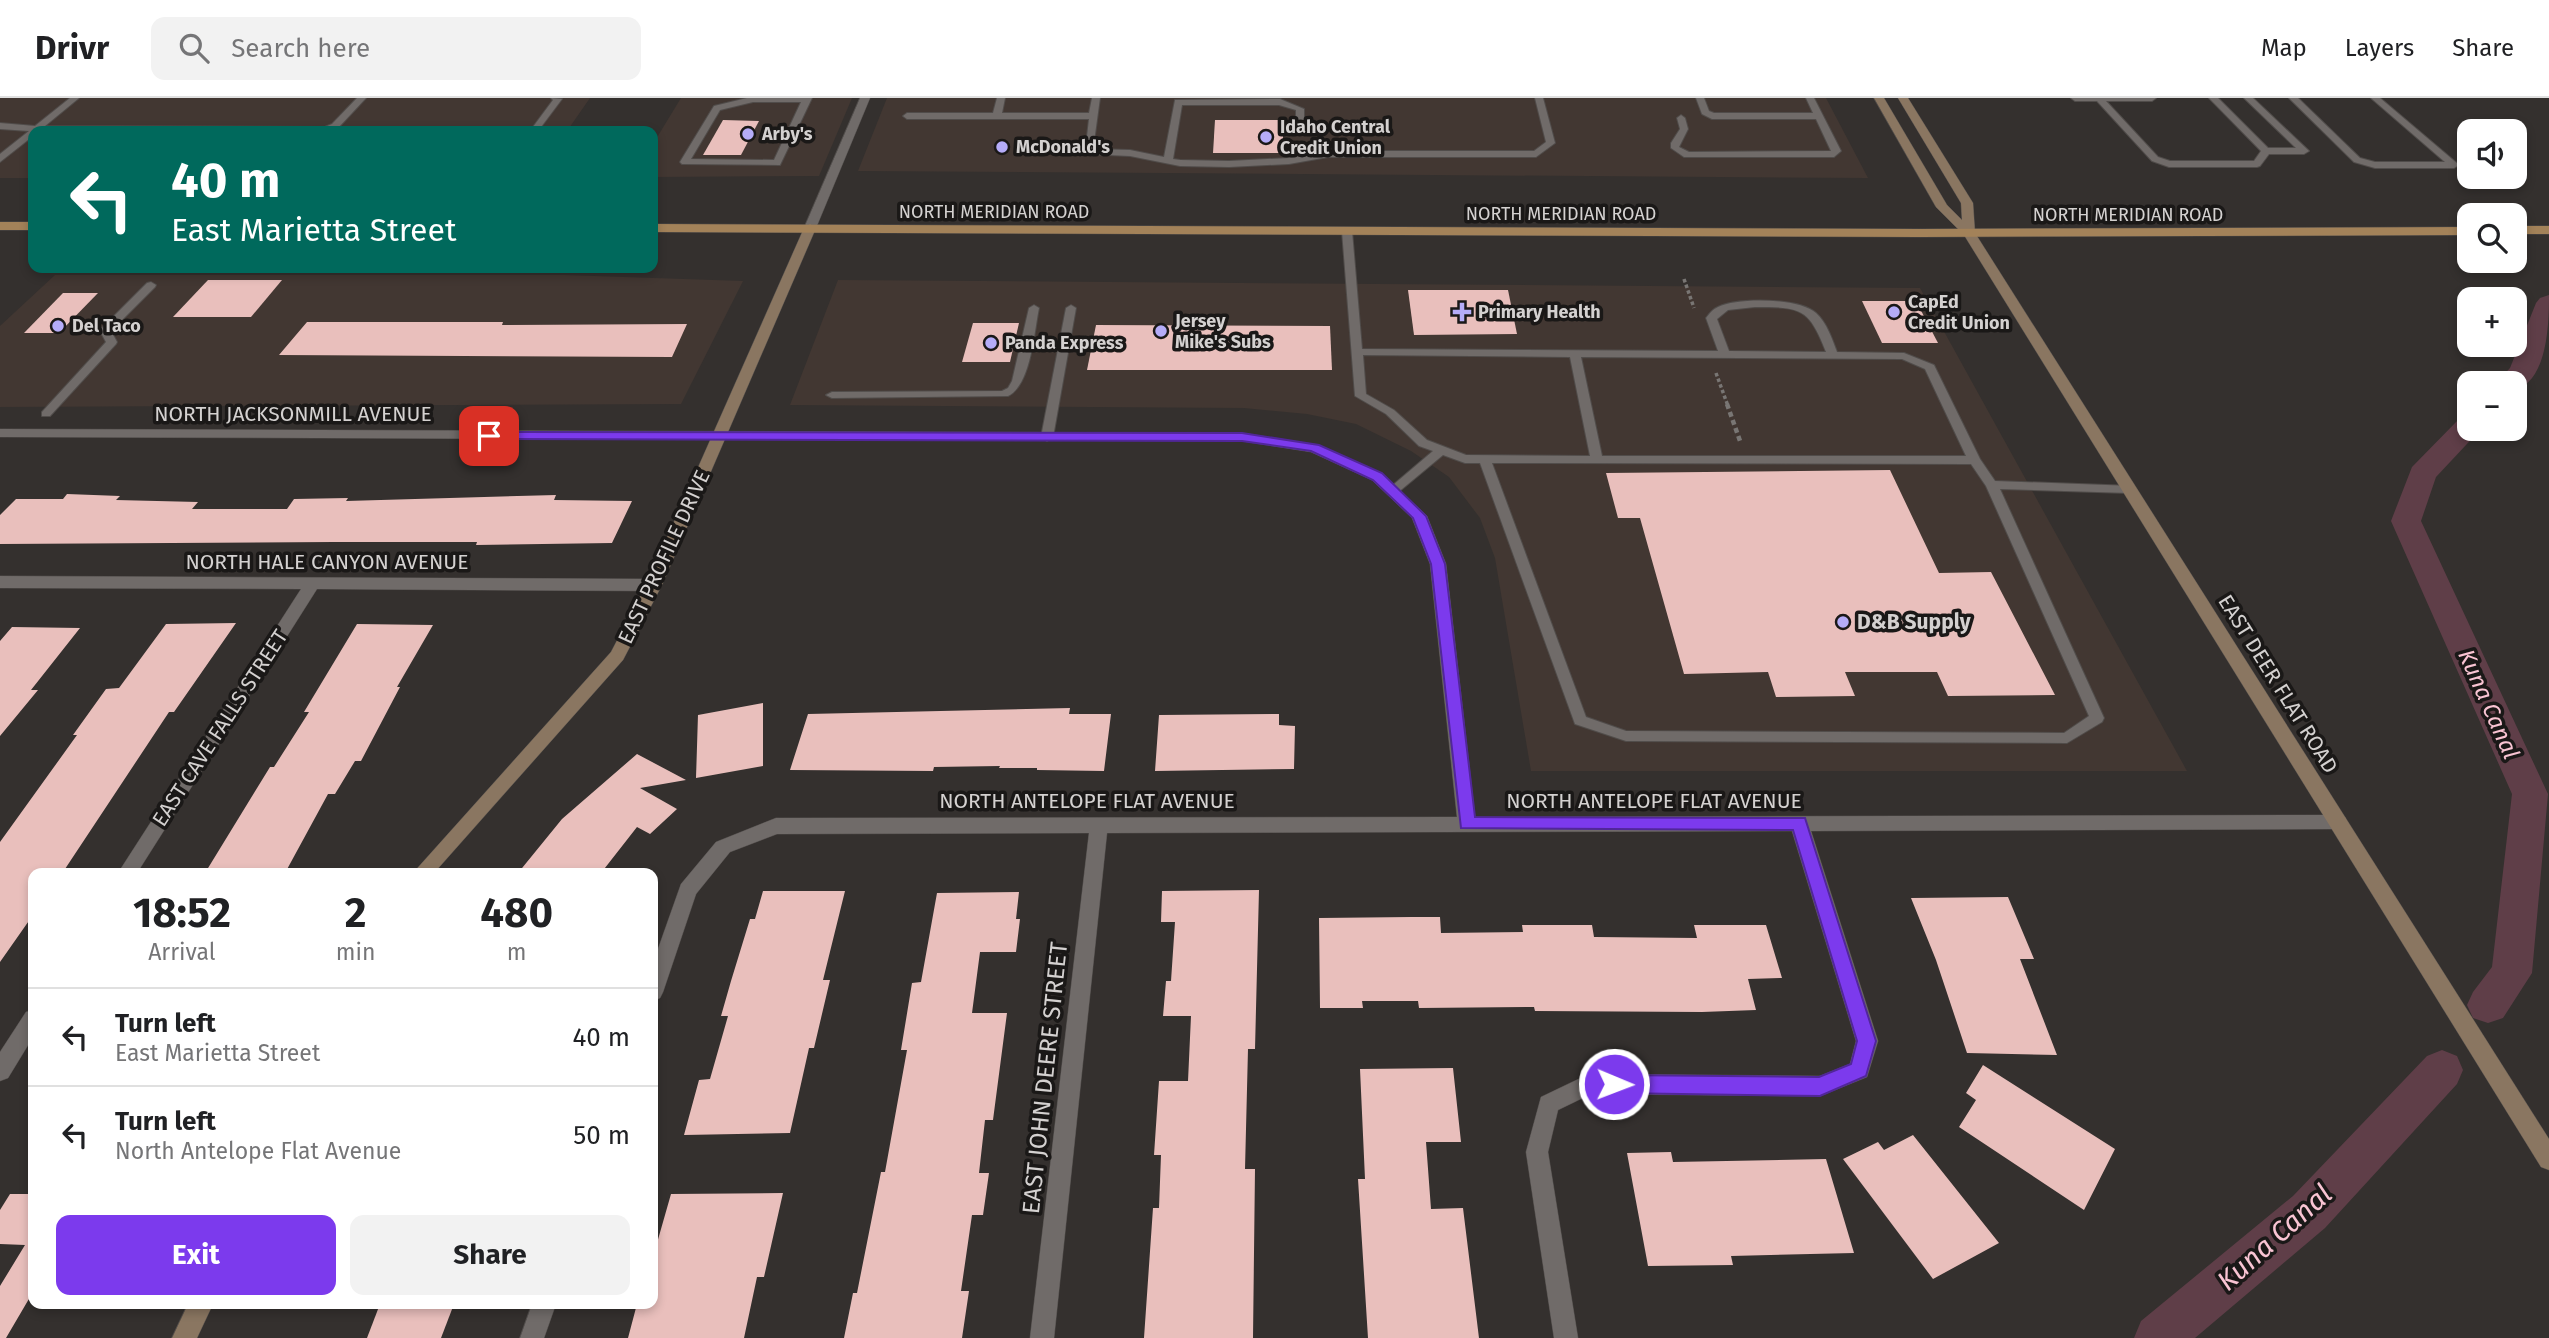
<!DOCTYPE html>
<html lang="en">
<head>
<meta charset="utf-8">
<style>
  :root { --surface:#fff; --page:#f2f2f2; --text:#202124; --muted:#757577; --line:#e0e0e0; --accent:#7c3aed }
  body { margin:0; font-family:"Fira Sans",sans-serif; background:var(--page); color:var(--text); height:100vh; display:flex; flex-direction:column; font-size:26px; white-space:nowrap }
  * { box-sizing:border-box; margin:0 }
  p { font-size:23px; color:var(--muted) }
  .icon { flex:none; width:38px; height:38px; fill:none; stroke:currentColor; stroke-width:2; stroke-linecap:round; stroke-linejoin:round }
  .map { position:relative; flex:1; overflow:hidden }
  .side { position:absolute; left:28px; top:770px; width:630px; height:441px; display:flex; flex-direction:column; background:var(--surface); border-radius:14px; box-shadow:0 4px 10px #0003 }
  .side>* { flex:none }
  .banner { position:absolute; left:28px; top:28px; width:630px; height:147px; border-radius:14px; box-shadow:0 4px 10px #0003; background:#00695c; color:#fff; overflow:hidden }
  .fabs { position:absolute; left:2457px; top:21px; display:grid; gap:14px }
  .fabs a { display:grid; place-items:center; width:70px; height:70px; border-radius:14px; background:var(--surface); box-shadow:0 4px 10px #0003; font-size:35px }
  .pin { position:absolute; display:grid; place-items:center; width:60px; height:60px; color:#fff; margin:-30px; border-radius:14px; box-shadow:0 4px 10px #0006 }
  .me { position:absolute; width:77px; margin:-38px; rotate:91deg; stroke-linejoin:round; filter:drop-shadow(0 0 5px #0008) }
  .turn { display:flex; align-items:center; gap:24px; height:147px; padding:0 28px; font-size:32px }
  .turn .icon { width:91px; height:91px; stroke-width:2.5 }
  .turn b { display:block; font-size:49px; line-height:60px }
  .eta { display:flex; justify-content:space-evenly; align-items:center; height:119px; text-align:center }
  .eta b { font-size:42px; font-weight:700; line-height:49px }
  .button { display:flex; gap:14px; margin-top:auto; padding:14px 28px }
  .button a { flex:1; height:80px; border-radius:14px; background:var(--accent); color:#fff; font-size:28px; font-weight:700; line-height:80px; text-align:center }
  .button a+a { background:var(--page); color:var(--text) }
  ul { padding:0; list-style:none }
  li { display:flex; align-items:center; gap:21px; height:98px; padding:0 28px; border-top:2px solid var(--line) }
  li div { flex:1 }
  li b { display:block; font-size:26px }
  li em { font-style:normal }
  header { display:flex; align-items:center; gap:42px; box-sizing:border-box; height:98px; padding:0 35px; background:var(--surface); border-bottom:2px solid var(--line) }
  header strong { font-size:33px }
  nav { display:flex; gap:38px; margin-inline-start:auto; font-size:24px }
  .search { width:490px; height:63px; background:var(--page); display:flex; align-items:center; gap:18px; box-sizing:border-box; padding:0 24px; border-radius:14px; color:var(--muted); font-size:26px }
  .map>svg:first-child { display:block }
  .built { fill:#423732 }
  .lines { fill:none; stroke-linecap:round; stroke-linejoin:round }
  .canal { fill:#5f3e48; fill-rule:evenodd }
  .building { fill:#e9bfbc }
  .lane-casing { stroke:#504c4a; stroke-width:2 }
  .street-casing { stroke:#504c4a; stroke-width:1 }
  .secondary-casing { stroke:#504c4a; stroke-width:1 }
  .primary-casing { stroke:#504c4a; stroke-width:1 }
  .path-far1 { stroke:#797674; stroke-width:3.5; stroke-dasharray:3.5 2.5; stroke-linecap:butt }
  .path { stroke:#797674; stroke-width:4.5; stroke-dasharray:5 3.5; stroke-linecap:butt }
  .lane { fill:#706b69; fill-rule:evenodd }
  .street { fill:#706b69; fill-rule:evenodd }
  .secondary { fill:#8a7661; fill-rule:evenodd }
  .primary { fill:#a38259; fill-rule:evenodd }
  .route { fill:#7c3aed; stroke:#51269a; stroke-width:2 }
  .poi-dot { fill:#b5acf8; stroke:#1a1817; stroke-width:2.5 }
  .labels { text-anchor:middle; stroke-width:7; stroke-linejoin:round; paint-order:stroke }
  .far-poi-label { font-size:18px; font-weight:bold; fill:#d4d1d0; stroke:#1a1817; text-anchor:start }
  .far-street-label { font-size:18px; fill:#d4d1d0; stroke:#1a1817 }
  .street-label { font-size:21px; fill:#d4d1d0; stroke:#1a1817 }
  .poi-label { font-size:21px; font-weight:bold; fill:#d4d1d0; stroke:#1a1817; text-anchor:start }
  .water-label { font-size:23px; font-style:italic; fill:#f9c4d3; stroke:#1a1817 }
  .near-street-label { font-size:24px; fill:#d4d1d0; stroke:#1a1817 }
  .near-water-label { font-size:28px; font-style:italic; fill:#f9c4d3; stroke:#1a1817 }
</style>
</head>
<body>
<header>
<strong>Drivr</strong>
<div class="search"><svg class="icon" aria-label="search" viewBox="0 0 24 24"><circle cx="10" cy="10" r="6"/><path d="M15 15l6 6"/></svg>Search here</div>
<nav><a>Map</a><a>Layers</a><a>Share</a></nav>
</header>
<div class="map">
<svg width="2549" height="1240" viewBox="0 0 2549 1240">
  <rect width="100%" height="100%" fill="#34302e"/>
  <!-- built -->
  <g class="built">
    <polygon points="0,0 590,0 567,33 33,33 33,80 0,80"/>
    <polygon points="681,0 852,0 819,78 653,79 653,46"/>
    <polygon points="887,0 1826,0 1868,80 858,73"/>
    <polygon points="55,177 565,177 743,183 681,306 0,309 0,228"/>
    <polygon points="838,182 1920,190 2187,673 1531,673 1495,460 1480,420 1449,379 1411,353 1356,326 1307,316 1244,310 790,307"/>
  </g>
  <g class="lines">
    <!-- canal -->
    <g class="canal">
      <path d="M2549 197C2549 225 2548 282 2515 292V285H2496L2510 270 2536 205 2540 200Z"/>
      <polygon points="2469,318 2469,331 2481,331 2436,379 2421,423 2548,696 2532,875 2503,920 2488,925 2473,920 2467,907 2473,894 2492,869 2512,696 2391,423 2412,369 2459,321"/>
      <polygon points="2442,952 2457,958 2463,972 2457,986 2325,1130 2195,1240 2134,1240 2141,1223 2293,1098 2427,958"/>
    </g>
  </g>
  <!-- building -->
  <g class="building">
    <polygon points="723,22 759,23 741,57 703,57"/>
    <polygon points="1215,22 1283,22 1283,55 1213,55"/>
    <polygon points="208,182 282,182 251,219 173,219"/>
    <polygon points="1408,192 1508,192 1517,236 1414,237"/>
    <polygon points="63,195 98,195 59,235 24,235"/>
    <polygon points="1862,203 1916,203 1938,245 1882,245"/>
    <polygon points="307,224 503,224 502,227 687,226 672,259 279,257"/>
    <polygon points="973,225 1019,225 1010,264 962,264"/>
    <polygon points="1096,227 1330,228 1332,272 1087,272"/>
    <polygon points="1890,372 1939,475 1991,474 2055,597 1948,598 1937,574 1845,574 1855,598 1776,599 1768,574 1684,576 1640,420 1618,420 1606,375"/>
    <polygon points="67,396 120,398 116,402 198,404 192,411 287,411 294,401 348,400 346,403 556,397 554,402 632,403 612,445 476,447 477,444 333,444 0,446 0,417 16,401 63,401"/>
    <polygon points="236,525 174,614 169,614 65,771 58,775 33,775 33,817 0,864 0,744 77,637 73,637 106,591 119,590 166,526"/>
    <polygon points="357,526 433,527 397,589 400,589 361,663 355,663 335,696 328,696 285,775 205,775 270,669 274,669 309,614 304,614"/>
    <polygon points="12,529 80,530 31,592 38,592 0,638 0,543"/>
    <polygon points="763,605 763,668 696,680 698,617"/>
    <polygon points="1070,610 1069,616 1111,616 1104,673 1037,672 1037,670 999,670 1000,668 934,669 933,673 790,672 808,616"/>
    <polygon points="1279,616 1279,627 1295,628 1294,671 1155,673 1159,617"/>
    <polygon points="637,656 686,682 640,690 677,711 650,736 637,729 601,775 518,775 562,721"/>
    <polygon points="1259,792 1255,951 1248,951 1245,1071 1255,1071 1253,1240 1144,1240 1153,1110 1159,1110 1161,1057 1154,1057 1159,983 1188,983 1191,918 1163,918 1166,883 1171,883 1175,824 1161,824 1162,793"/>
    <polygon points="763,793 845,793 823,882 830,882 814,950 809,950 790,1035 684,1037 699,982 710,981 728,918 721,918 731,883 750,821 755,821"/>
    <polygon points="1019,794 1016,821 1020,821 1016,854 980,854 972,915 1007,915 993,1022 985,1022 979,1075 989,1075 983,1117 972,1117 961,1193 969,1193 962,1240 844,1240 853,1195 857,1195 881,1074 885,1074 907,952 901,952 912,885 921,884 937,795"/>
    <polygon points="2008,799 2034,861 2020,861 2057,957 1967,955 1936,862 1911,800"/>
    <polygon points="1411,819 1440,819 1441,835 1523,834 1522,827 1592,827 1594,839 1697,840 1694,827 1766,827 1782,880 1748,881 1756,912 1702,914 1535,913 1534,909 1419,910 1418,903 1362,903 1363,910 1320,910 1319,820"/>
    <polygon points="1983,967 2115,1051 2084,1112 1959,1029 1976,1002 1966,995"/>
    <polygon points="1453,970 1461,1044 1426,1044 1431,1111 1463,1110 1479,1240 1368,1240 1358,1081 1365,1081 1360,971"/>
    <polygon points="1913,1037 1999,1145 1933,1181 1843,1061 1878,1044 1884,1052"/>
    <polygon points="1671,1054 1673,1064 1826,1061 1854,1155 1731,1158 1733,1167 1648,1168 1627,1055"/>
    <polygon points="783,1095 764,1179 757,1179 744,1240 628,1240 637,1206 653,1206 653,1159 671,1096"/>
    <polygon points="10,1096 33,1096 33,1194 6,1240 0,1240 0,1188 25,1147 0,1146 0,1112"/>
    <polygon points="380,1206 454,1206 441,1240 367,1240"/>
  </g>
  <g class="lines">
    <defs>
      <g id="lane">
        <polygon points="70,0 79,0 45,28 325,29 332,26 357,0 366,0 338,30 331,33 33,33 33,38 0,64 0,56 29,33 0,31 0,25 35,28"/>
        <polygon points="551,0 562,1 538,33 530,33 553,2"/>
        <path d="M747 0H812L780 67 682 66 680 64 714 8ZM753 4H801L774 62 691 61 720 12Z"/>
        <polygon points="997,0 1005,0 1002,15 1089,15 1092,0 1100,0 1093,51 1130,52 1164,59 1175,2 1280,1 1304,11 1304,28 1300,31 1296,28 1296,12 1279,7 1182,7 1173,61 1180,62 1229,63 1289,60 1328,53 1534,53 1546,44 1535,0 1543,0 1555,45 1536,59 1328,59 1289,66 1229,69 1180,68 1130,58 1085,56 1089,21 907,21 903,18 907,15 993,15"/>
        <polygon points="1696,0 1704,0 1709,13 1714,15 1813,15 1806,0 1814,0 1841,53 1834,59 1684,59 1671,50 1671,45 1680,31 1677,20 1681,17 1685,20 1688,31 1679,49 1689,54 1831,53 1816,21 1712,21 1702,16"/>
        <polygon points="2071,0 2156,0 2152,3 2106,3 2158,59 2170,63 2254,63 2261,53 2209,0 2218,0 2268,50 2296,50 2244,0 2253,0 2309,53 2304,56 2269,56 2260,68 2257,69 2169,69 2152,63 2097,3 2075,3"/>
        <polygon points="2289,0 2298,0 2360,60 2375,64 2445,64 2371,0 2380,0 2459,67 2454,70 2375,70 2354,64"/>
        <polygon points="33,69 33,75 29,75 29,71"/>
        <path d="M1347 130 1352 133 1362 251 1718 253 1706 220C1709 216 1713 211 1718 209 1738 199 1799 200 1816 215 1827 225 1832 241 1837 254L1904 255 1934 267 1980 361 1995 383 2133 388 2135 391 2129 395 2000 391 2104 620 2102 624 2067 645 1626 643 1575 626 1480 365H1465L1443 357 1396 396H1388L1386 393 1433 353 1419 348 1386 316 1355 298 1342 133ZM1755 209C1801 209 1809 210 1826 254L1729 253 1717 221 1728 212ZM1363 257 1570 259 1590 358 1466 357 1427 342 1394 312 1366 296ZM1581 259 1902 261 1925 271 1966 358H1602ZM1492 365 1971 366 1986 388 2089 618 2064 635 1626 633 1586 619Z"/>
        <polygon points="151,184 156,187 155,189 111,233 117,244 116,246 50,318 42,318 42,314 106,244 100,233 101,231 147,185"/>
        <path d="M1034 207 1039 210C1034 234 1031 287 1008 298L832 300 826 297 832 294 1002 293 1008 290 1012 283 1029 210Z"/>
        <polygon points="1071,207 1076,210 1053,339 1047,343 1041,339 1066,210"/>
      </g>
      <g id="street">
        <polygon points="860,0 870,0 816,130 806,133 804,130"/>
        <polygon points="0,331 1242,335 1319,347 1382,376 1427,418 1446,466 1475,719 2338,717 2345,719 2347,724 2345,729 2338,731 1811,733 1878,943 1867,979 1820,998 1591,996 1558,1012 1548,1054 1578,1240 1554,1240 1526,1054 1541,999 1589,976 1820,978 1850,966 1856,943 1792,733 1107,735 1054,1240 1030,1240 1089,735 777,736 730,754 696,796 663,894 660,900 653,903 653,865 681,786 716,744 776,720 1457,719 1430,466 1412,420 1372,382 1311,354 1242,343 0,339"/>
        <polygon points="0,478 654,481 662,487 654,493 317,491 137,775 118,775 301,491 0,490"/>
        <polygon points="33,912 33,939 8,980 0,983 0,954 26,914"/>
        <polygon points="532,1206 556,1206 544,1240 520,1240"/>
      </g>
      <g id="secondary">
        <polygon points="1874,0 1884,0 1947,107 1962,122 1961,105 1898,0 1908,0 1973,105 1975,135 2549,1041 2549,1072 2541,1069 1964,137 1936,109"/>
        <polygon points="810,126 816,130 662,487 623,562 434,775 413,775 611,554 646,487 804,130"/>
        <polygon points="188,1206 213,1206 197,1240 172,1240"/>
      </g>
      <g id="primary">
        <rect x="0" y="124" width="33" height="8"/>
        <polygon points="653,126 1920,131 2469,129 2469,137 1920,139 653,134"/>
        <rect x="2515" y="128" width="34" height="8"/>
      </g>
    </defs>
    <!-- lane casing -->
    <use href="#lane" class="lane-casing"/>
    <!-- street casing -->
    <use href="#street" class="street-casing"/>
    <!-- secondary casing -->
    <use href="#secondary" class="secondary-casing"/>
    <!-- primary casing -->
    <use href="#primary" class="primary-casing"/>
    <!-- path-far1 -->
    <g class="path-far1">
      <polyline points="1684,181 1694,210"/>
      <polyline points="1716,275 1728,308"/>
    </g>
    <!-- path -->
    <polyline class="path" points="1727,306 1740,343"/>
    <!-- lane -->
    <use href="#lane" class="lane"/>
    <!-- street -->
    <use href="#street" class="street"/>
    <!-- secondary -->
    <use href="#secondary" class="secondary"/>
    <!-- primary -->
    <use href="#primary" class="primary"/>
  </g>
  <!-- route -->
  <polygon class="route" points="489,334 1242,335 1319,347 1382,375 1426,418 1445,466 1475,719 1805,720 1876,943 1866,978 1820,998 1614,995 1607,993 1605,986 1607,980 1614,977 1819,979 1851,966 1857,943 1793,732 1461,730 1431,466 1413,420 1373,382 1311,353 1242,343 484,341 484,335"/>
  <!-- markers -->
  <g class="poi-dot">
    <circle cx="748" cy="36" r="7"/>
    <circle cx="1266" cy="39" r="7"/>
    <circle cx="1002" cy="49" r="7"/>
    <path d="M1458.5 203.5h7v7h7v7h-7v7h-7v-7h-7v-7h7z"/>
    <circle cx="1894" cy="214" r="7"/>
    <circle cx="58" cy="228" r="7"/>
    <circle cx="1161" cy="233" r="7"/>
    <circle cx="991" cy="245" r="7"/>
    <circle cx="1843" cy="524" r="7"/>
  </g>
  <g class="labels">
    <!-- far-poi labels -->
    <g class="far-poi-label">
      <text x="1280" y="35">Idaho Central<tspan x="1280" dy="21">Credit Union</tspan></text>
      <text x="762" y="42">Arby's</text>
      <text x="1016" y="55">McDonald's</text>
      <text x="1908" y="210">CapEd<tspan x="1908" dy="21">Credit Union</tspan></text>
      <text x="1478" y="220">Primary Health</text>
      <text x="1175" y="229">Jersey<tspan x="1175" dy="21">Mike's Subs</tspan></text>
      <text x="72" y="234">Del Taco</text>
      <text x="1005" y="251">Panda Express</text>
    </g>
    <!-- far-street labels -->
    <g class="far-street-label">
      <text x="994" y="120">NORTH MERIDIAN ROAD</text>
      <text x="1561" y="122">NORTH MERIDIAN ROAD</text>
      <text x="2128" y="123">NORTH MERIDIAN ROAD</text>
    </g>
    <!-- street labels -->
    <g class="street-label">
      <text x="293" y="323">NORTH JACKSONMILL AVENUE</text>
      <text transform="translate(664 459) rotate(-65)" y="7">EAST PROFILE DRIVE</text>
      <text x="327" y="471">NORTH HALE CANYON AVENUE</text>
      <text transform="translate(2278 586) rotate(58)" y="7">EAST DEER FLAT ROAD</text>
      <text transform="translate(220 630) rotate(-57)" y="7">EAST CAVE FALLS STREET</text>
      <text x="1087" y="710">NORTH ANTELOPE FLAT AVENUE</text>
      <text x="1654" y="710">NORTH ANTELOPE FLAT AVENUE</text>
    </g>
    <!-- poi labels -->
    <g class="poi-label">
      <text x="1857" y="531">D&amp;B Supply</text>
    </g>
    <!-- water labels -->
    <g class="water-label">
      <text transform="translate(2489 606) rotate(66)" y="8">Kuna Canal</text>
    </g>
    <!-- near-street labels -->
    <g class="near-street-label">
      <text transform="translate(1045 980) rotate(-84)" y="8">EAST JOHN DEERE STREET</text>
    </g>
    <!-- near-water labels -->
    <g class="near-water-label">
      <text transform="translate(2274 1139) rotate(-42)" y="10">Kuna Canal</text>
    </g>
  </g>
</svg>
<div class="fabs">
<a><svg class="icon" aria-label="sound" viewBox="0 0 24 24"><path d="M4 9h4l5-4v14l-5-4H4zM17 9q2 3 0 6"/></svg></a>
<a><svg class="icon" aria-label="search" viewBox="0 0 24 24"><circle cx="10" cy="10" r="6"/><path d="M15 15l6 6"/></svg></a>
<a>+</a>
<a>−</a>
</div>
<div class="pin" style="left:489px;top:338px;background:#d93025"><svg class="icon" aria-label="arrive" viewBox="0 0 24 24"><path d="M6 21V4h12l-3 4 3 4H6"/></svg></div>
<svg class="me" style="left:1614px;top:986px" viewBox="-20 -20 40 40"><circle r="17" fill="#7c3aed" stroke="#fff" stroke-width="3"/><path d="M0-11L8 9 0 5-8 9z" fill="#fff"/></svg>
<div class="banner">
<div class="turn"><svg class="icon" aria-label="left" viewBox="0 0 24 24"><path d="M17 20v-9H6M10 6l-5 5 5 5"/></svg><div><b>40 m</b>East Marietta Street</div></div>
</div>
<section class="side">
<div class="eta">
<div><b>18:52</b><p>Arrival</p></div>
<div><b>2</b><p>min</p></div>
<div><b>480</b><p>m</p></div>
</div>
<ul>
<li><svg class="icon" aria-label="left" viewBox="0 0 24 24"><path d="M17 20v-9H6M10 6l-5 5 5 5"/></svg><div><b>Turn left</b><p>East Marietta Street</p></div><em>40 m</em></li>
<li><svg class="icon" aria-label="left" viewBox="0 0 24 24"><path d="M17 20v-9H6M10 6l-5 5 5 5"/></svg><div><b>Turn left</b><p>North Antelope Flat Avenue</p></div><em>50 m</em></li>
</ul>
<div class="button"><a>Exit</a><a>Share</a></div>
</section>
</div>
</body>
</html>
